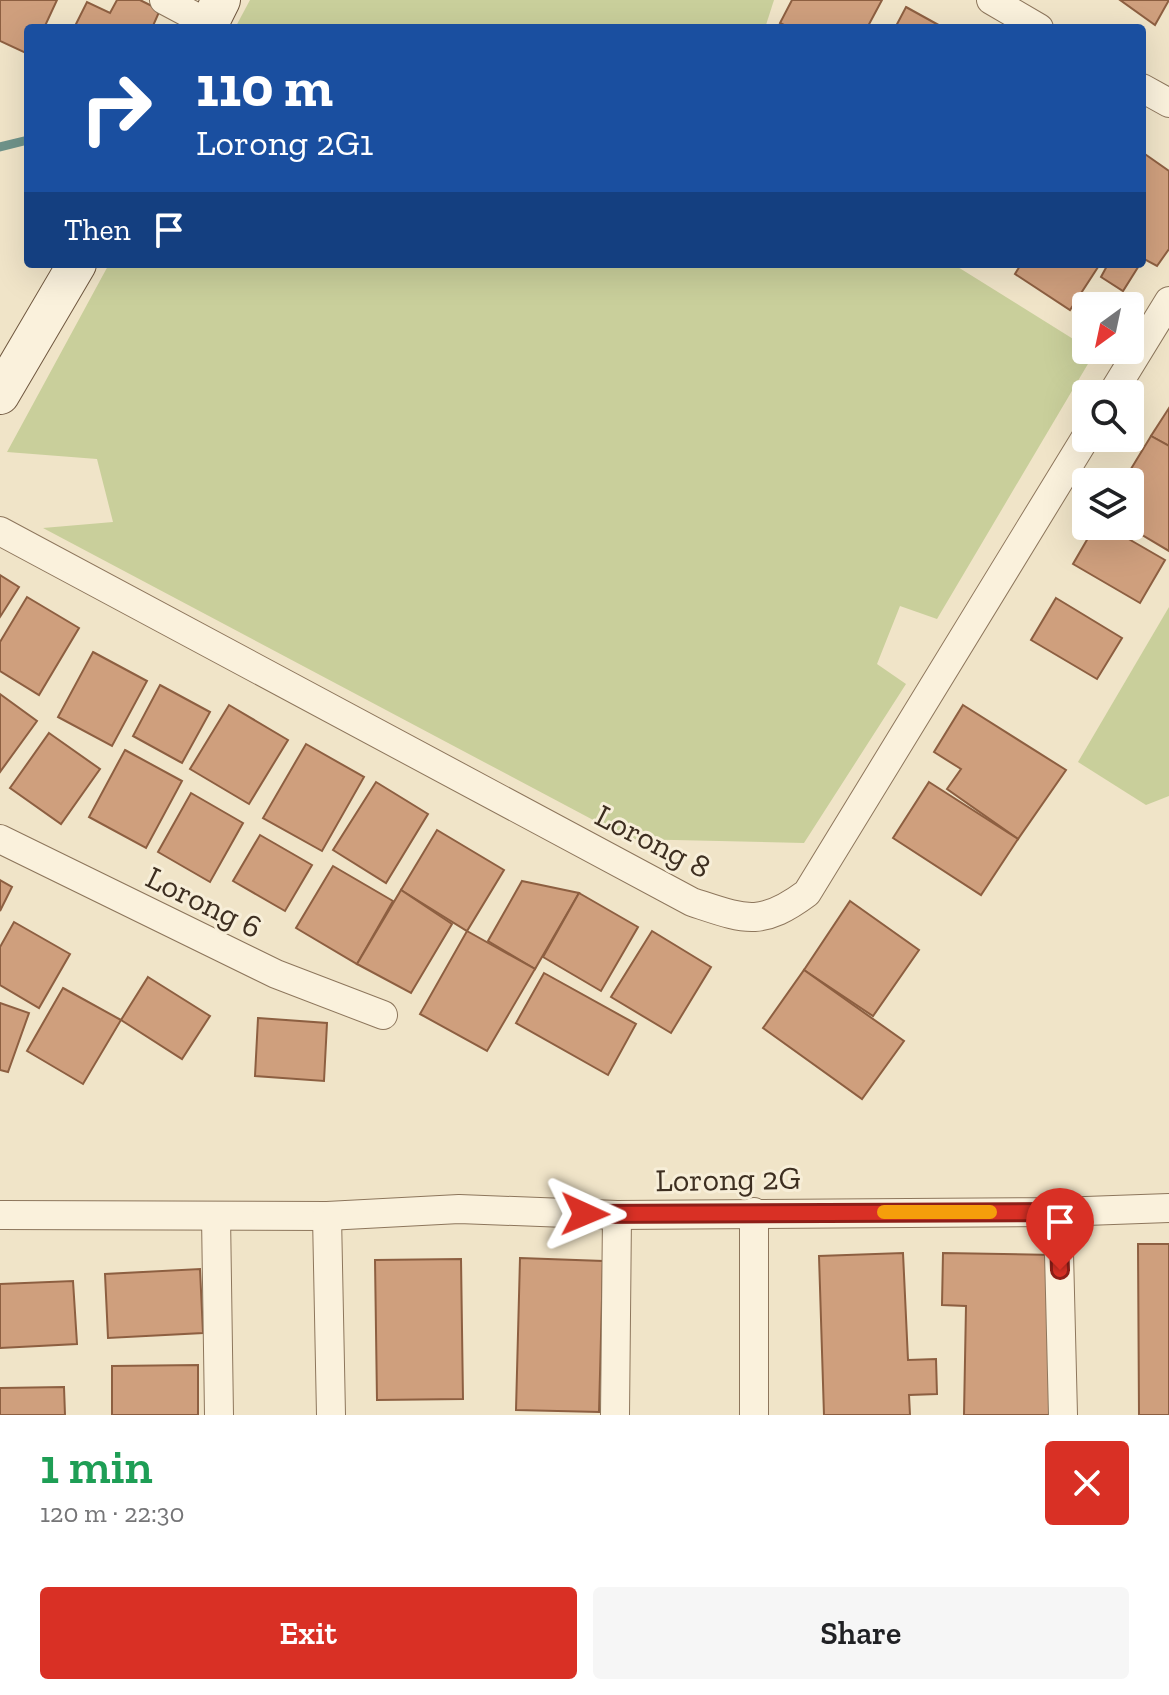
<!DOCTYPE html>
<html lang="en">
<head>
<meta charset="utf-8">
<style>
  :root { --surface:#fff; --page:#f6f6f6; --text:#202124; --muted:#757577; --accent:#d93025 }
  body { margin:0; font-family:"Zilla Slab",serif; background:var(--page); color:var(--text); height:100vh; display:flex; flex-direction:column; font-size:30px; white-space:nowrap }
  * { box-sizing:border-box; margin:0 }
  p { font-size:26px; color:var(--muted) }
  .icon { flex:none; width:44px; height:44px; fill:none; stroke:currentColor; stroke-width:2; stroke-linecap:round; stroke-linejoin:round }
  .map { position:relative; height:1415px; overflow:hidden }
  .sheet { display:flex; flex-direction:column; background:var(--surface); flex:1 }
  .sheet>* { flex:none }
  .hud { position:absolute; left:24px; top:24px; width:1122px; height:244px; border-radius:8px; box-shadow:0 8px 32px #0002; background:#1a4fa0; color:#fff; overflow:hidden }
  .needle { width:52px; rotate:213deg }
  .tools { position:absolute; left:1072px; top:292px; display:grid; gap:16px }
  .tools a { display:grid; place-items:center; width:72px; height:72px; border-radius:8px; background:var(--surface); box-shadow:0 8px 32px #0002; font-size:40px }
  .pin { position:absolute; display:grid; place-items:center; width:68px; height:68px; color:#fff; margin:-82px -34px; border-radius:50% 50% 50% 0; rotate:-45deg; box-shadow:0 0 8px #0007 }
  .pin .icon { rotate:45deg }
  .me { position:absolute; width:88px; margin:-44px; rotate:91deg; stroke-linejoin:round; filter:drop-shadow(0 0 6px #0008) }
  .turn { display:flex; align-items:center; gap:28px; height:168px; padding:0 40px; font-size:36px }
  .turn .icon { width:104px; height:104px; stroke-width:2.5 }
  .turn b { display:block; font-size:56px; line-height:68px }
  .then { display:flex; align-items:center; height:76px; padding:0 40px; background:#0003; gap:16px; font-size:30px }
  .round { display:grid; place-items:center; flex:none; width:84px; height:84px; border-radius:8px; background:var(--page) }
  .headline { display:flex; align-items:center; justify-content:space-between; height:136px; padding:0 40px }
  h1 { font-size:48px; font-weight:600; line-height:60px; color:#1e9e55 }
  .action { display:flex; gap:16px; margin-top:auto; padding:16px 40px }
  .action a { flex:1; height:92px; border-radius:8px; background:var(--accent); color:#fff; font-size:32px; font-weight:600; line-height:92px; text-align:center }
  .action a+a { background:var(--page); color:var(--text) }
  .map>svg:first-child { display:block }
  .green { fill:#c9cf9b }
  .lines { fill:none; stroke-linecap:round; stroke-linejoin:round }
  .stream { stroke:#6f938a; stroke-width:9 }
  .building { fill:#cf9f7d; stroke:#8d5f41; stroke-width:2 }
  .street-casing { stroke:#8d765c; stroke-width:30 }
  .secondary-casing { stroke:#6f573f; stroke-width:40 }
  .street { stroke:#faf1dc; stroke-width:28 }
  .secondary { stroke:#faf1dc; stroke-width:38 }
  .route-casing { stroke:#8d1f18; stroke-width:20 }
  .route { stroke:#d93025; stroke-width:14 }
  .slow { stroke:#f59e0b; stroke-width:14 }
  .labels { text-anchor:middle; stroke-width:6; stroke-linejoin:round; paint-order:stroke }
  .street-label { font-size:32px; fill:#3d2e20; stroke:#f7eed8 }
</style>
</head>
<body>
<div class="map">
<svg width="1169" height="1415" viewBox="0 0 1169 1415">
  <rect width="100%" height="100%" fill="#f0e4c8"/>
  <!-- green -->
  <g class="green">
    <polygon points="250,0 774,0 765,28 235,28"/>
    <polygon points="109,264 953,264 1086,347 1086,350 1095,352 937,619 900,606 877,664 906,684 804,843 629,839 43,528 113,522 97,459 7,452"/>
    <polygon points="1169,607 1169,796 1146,805 1078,762"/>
  </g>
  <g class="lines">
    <!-- stream -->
    <polyline class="stream" points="0,147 28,140"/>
  </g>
  <!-- building -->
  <g class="building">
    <polygon points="0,0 57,0 44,28 28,28 28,54 0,41"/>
    <polygon points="117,0 140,0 160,10 152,28 74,28 87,2 110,13"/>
    <polygon points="792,0 882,0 867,28 790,28 780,23"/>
    <polygon points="1120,0 1169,0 1155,25"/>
    <polygon points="906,7 944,28 895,28"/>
    <polygon points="1142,152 1169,171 1169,249 1157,266 1142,258"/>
    <polygon points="1021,264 1100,264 1070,310 1015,274"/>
    <polygon points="1108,264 1140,264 1123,291 1101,277"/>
    <polygon points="1169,408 1169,446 1151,436"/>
    <polygon points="1151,436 1169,446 1169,551 1127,526 1130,482 1123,482"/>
    <polygon points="1095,526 1106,526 1165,560 1140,603 1073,564"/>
    <polygon points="0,575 19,587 0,617"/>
    <polygon points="27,597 79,628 39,695 0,671 0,642"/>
    <polygon points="1056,598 1122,638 1097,679 1031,640"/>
    <polygon points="93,652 147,681 112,746 58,717"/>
    <polygon points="160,685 210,712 182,763 133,736"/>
    <polygon points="0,694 37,721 0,772"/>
    <polygon points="229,705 288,740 249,804 190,769"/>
    <polygon points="963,705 1066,770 1018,839 947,789 961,769 934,752"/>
    <polygon points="49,733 100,769 61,824 10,788"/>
    <polygon points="306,744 364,777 322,851 263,818"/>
    <polygon points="125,750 182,781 146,848 89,817"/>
    <polygon points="376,782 428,814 386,883 333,850"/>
    <polygon points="929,782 1018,839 981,895 893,838"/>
    <polygon points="191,793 243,823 210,882 158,852"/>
    <polygon points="437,830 504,870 467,931 401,890"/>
    <polygon points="260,835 312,865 285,911 233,881"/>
    <polygon points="333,866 393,901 357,964 296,928"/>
    <polygon points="0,880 12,887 0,911"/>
    <polygon points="522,881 579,893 535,969 488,941"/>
    <polygon points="401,890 452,924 411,993 357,964"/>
    <polygon points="579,893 638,927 601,991 543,957"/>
    <polygon points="850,901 919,950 873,1016 804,970"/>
    <polygon points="14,922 70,954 39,1008 0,985 0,947"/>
    <polygon points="467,931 535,969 487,1051 420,1014"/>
    <polygon points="652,931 711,967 671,1033 611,997"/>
    <polygon points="804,970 904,1041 862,1099 763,1028"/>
    <polygon points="544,973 636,1024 608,1075 516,1023"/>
    <polygon points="148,977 210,1016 182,1059 121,1020"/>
    <polygon points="63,988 121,1020 83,1084 27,1051"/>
    <polygon points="0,1003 29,1013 8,1072 0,1070"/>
    <polygon points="258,1018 327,1023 324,1081 255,1076"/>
    <polygon points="1138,1244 1169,1244 1169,1415 1139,1415"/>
    <polygon points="903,1253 908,1360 936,1359 937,1394 909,1395 910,1415 824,1415 819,1256"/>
    <polygon points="943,1253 1054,1255 1051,1415 964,1415 966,1306 942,1305"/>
    <polygon points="520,1258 603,1261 599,1412 516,1410"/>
    <polygon points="461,1259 463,1399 377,1400 375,1260"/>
    <polygon points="200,1269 203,1333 108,1338 105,1274"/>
    <polygon points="73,1281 77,1344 0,1348 0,1284"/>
    <polygon points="198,1365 198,1415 112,1415 112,1366"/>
    <polygon points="64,1387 65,1415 0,1415 0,1388"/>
  </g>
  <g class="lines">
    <defs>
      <g id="street">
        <polyline points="164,0 209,24"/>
        <polyline points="991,0 1039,28"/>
        <polyline points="1142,88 1169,103"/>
        <polyline points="1112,394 1169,301"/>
        <path d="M0 531 692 902C744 919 760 928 807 893L1086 437"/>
        <polyline points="0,839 276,974 383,1015"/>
        <polyline points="754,1212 754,1415"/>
        <polyline points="1058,1212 1063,1415"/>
        <polyline points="0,1215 327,1216 459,1209 617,1215 1058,1212 1169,1208"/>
        <polyline points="216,1216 219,1415"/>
        <polyline points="327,1216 331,1415"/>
        <polyline points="615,1415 617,1215"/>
      </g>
      <g id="secondary">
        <polyline points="207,28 221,0"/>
        <polyline points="0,395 77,264"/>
      </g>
    </defs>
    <!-- street casing -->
    <use href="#street" class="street-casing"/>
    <!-- secondary casing -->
    <use href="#secondary" class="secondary-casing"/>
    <!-- street -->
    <use href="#street" class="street"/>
    <!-- secondary -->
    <use href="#secondary" class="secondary"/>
  </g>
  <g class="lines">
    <defs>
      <polyline id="route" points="585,1214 1058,1212 1060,1270"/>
    </defs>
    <!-- route casing -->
    <use href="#route" class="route-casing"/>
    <!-- route -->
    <use href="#route" class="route"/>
    <!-- slow -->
    <polyline class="slow" points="884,1212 990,1212"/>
  </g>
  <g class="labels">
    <!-- street labels -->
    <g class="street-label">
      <text transform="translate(653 841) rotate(27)" y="11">Lorong 8</text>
      <text transform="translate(204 902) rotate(26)" y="11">Lorong 6</text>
      <text transform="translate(728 1179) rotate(-1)" y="11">Lorong 2G</text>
    </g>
  </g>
</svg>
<div class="tools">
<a><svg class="needle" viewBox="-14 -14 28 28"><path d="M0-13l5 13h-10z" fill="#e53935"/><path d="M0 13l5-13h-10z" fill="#757577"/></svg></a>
<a><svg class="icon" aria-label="search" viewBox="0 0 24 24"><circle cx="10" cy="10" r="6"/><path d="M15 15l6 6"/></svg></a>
<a><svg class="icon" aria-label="layers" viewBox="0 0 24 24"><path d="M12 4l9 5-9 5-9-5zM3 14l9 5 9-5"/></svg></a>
</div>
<div class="pin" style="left:1060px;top:1270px;background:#d93025"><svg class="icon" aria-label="arrive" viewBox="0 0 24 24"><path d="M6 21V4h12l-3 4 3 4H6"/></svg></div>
<svg class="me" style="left:585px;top:1214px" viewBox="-20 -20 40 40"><path d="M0-17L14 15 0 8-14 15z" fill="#d93025" stroke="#fff" stroke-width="4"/></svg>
<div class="hud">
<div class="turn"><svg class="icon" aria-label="right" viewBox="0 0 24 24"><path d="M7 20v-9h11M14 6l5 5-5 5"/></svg><div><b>110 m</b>Lorong 2G1</div></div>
<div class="then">Then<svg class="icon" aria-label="arrive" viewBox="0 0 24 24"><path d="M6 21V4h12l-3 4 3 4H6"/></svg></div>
</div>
</div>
<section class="sheet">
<div class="headline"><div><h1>1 min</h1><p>120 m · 22:30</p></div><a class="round" style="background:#d93025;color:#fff"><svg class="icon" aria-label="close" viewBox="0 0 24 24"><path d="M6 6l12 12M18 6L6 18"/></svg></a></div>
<div class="action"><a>Exit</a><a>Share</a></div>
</section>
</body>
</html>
